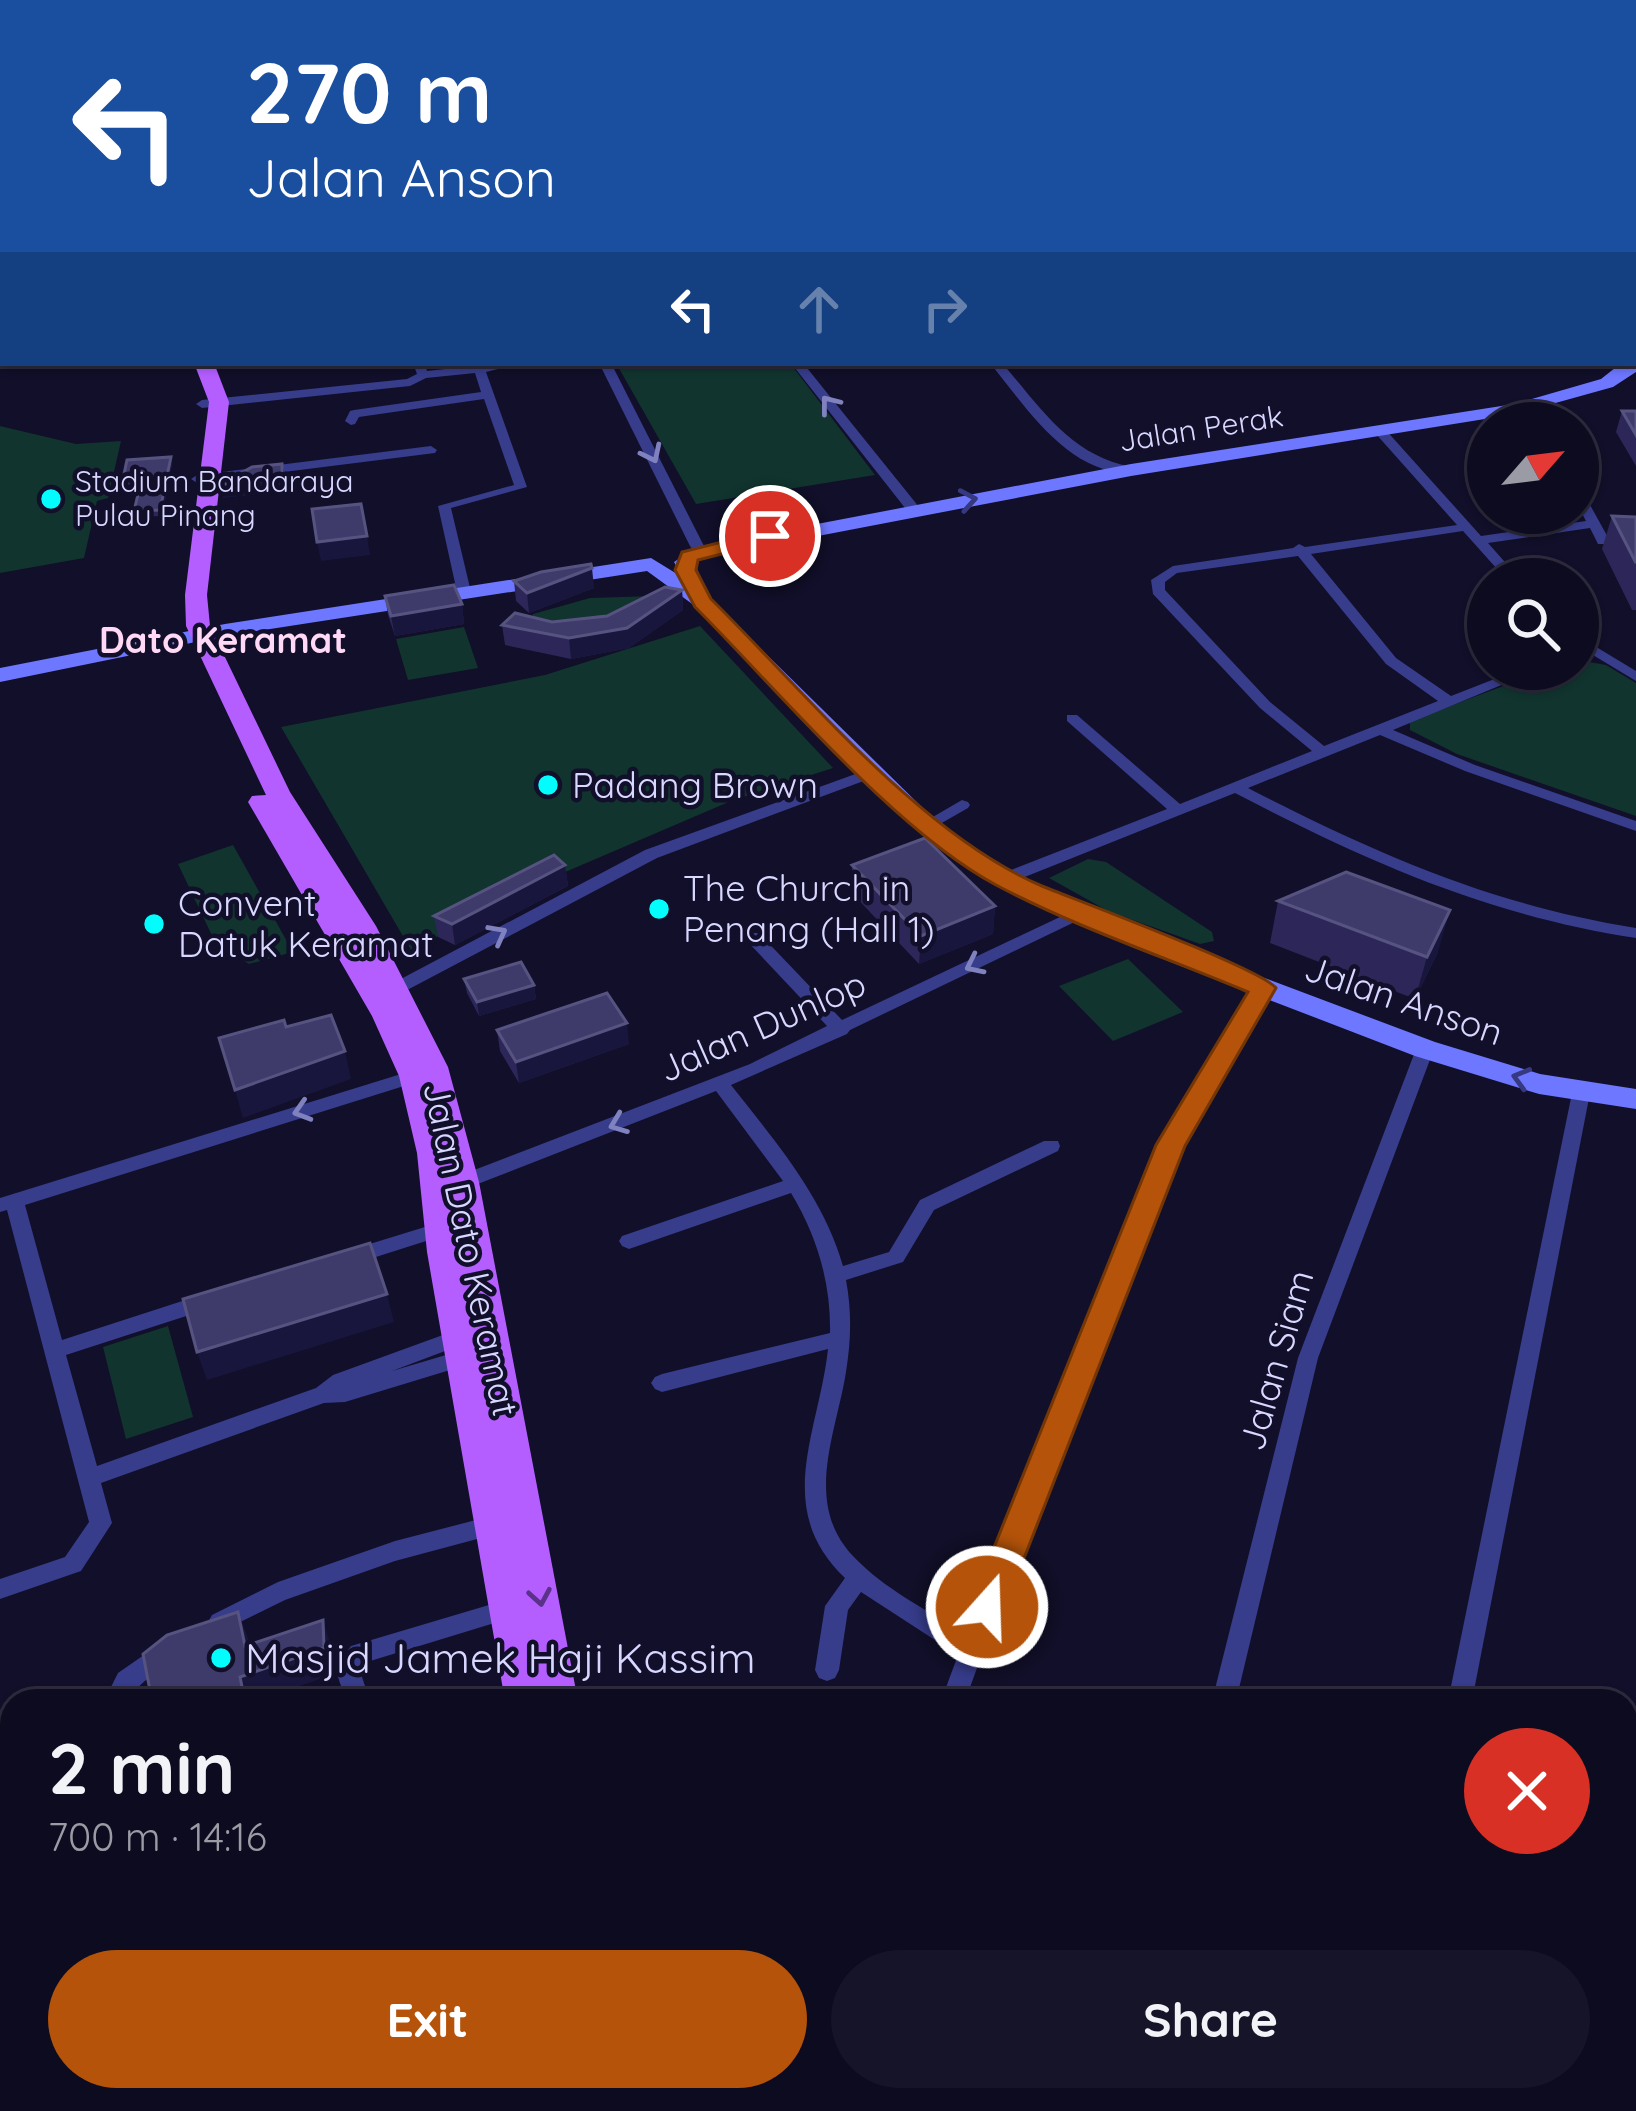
<!DOCTYPE html>
<html lang="en">
<head>
<meta charset="utf-8">
<style>
  :root { --surface:#0d0b1f; --page:#161428; --text:#f1f3f6; --muted:#9a9ba4; --line:#2d2b3d; --accent:#b45309 }
  body { margin:0; font-family:Quicksand,sans-serif; background:var(--page); color:var(--text); height:100vh; display:flex; flex-direction:column; font-size:45px; white-space:nowrap }
  * { box-sizing:border-box; margin:0 }
  p { font-size:39px; color:var(--muted) }
  .icon { flex:none; width:66px; height:66px; fill:none; stroke:currentColor; stroke-width:2; stroke-linecap:round; stroke-linejoin:round }
  .map { position:relative; flex:1; overflow:hidden }
  .sheet { position:absolute; left:0px; top:1689px; width:1638px; height:423px; display:flex; flex-direction:column; background:var(--surface); border-radius:36px 36px 0 0; box-shadow:0 3px 9px #0004,0 0 0 3px var(--line) }
  .sheet>* { flex:none }
  .hud { position:absolute; left:0px; top:0px; width:1638px; height:366px; box-shadow:0 3px 9px #0004,0 0 0 3px var(--line); background:#1a4fa0; color:#fff; overflow:hidden }
  .needle { width:78px; rotate:62deg }
  .buttons { position:absolute; left:1467px; top:402px; display:grid; gap:24px }
  .buttons a { display:grid; place-items:center; width:132px; height:132px; border-radius:50%; background:var(--surface); box-shadow:0 3px 9px #0004,0 0 0 3px var(--line); font-size:60px }
  .pin { position:absolute; display:grid; place-items:center; width:102px; height:102px; color:#fff; margin:-51px; border:6px solid #fff; border-radius:50%; box-shadow:0 3px 12px #0007 }
  .me { position:absolute; width:132px; margin:-66px; rotate:20deg; stroke-linejoin:round; filter:drop-shadow(0 0 9px #0008) }
  .turn { display:flex; align-items:center; gap:42px; height:252px; padding:0 48px; font-size:54px }
  .turn .icon { width:156px; height:156px; stroke-width:2.5 }
  .turn b { display:block; font-size:84px; line-height:102px }
  .lanes { display:flex; align-items:center; height:114px; padding:0 48px; background:#0003; justify-content:center; gap:60px; direction:ltr }
  .lanes .off { opacity:.35 }
  .round { display:grid; place-items:center; flex:none; width:126px; height:126px; border-radius:63px; background:var(--page) }
  .summary { display:flex; align-items:center; justify-content:space-between; height:204px; padding:0 48px }
  h1 { font-size:72px; font-weight:700; line-height:90px }
  .cta { display:flex; gap:24px; margin-top:auto; padding:24px 48px }
  .cta a { flex:1; height:138px; border-radius:72px; background:var(--accent); color:#fff; font-size:48px; font-weight:700; line-height:138px; text-align:center }
  .cta a+a { background:var(--page); color:var(--text) }
  .map>svg:first-child { display:block }
  .green { fill:#11342f }
  .lines { fill:none; stroke-linecap:round; stroke-linejoin:round }
  .stream { stroke:#09284d; stroke-width:3 }
  .minor { fill:#373c8b; fill-rule:evenodd }
  .tertiary { fill:#373c8b; fill-rule:evenodd }
  .secondary { fill:#6e77ff; fill-rule:evenodd }
  .primary { fill:#b45eff; fill-rule:evenodd }
  .wall { fill:#2c2758 }
  .shaded-wall { fill:#19163d }
  .building { fill:#3e3a6a; stroke:#565381; stroke-width:3 }
  .oneway { stroke:#7f82bf }
  .oneway2 { stroke:#36397f }
  .oneway3 { stroke:#5a3389 }
  .route { fill:#b45309; stroke:#753606; stroke-width:3 }
  .poi-dot { fill:#03fdff; stroke:#110f29; stroke-width:4.5 }
  .labels { text-anchor:middle; stroke-width:9; stroke-linejoin:round; paint-order:stroke }
  .far-street-label { font-size:30px; fill:#d8d7ff; stroke:#110f29 }
  .far-poi-label { font-size:30px; fill:#d8d7ff; stroke:#110f29; text-anchor:start }
  .far-quarter-label { font-size:36px; font-weight:bold; fill:#ffd9f5; stroke:#110f29 }
  .poi-label { font-size:36px; fill:#d8d7ff; stroke:#110f29; text-anchor:start }
  .street-label { font-size:36px; fill:#d8d7ff; stroke:#110f29 }
  .near-poi-label { font-size:42px; fill:#d8d7ff; stroke:#110f29; text-anchor:start }
</style>
</head>
<body>
<div class="map">
<svg width="1636" height="2111" viewBox="0 0 1636 2111">
  <rect width="100%" height="100%" fill="#110f29"/>
  <!-- green -->
  <g class="green">
    <polygon points="616,363 790,363 875,475 696,504"/>
    <polygon points="0,426 76,444 121,441 108,498 97,501 84,558 0,573"/>
    <polygon points="653,596 653,608 527,631 533,614 590,598"/>
    <polygon points="700,626 833,768 731,801 556,876 411,950 281,727 545,675"/>
    <polygon points="464,627 478,668 408,680 396,639"/>
    <polygon points="1578,660 1606,665 1636,683 1636,816 1457,754 1410,730 1410,721 1549,669 1578,669"/>
    <polygon points="233,845 293,952 249,964 216,944 178,864"/>
    <polygon points="1088,859 1106,862 1212,932 1214,941 1200,944 1108,911 1049,878"/>
    <polygon points="1128,959 1183,1012 1113,1041 1059,986"/>
    <polygon points="168,1326 193,1417 126,1439 103,1347"/>
  </g>
  <g class="lines">
    <!-- stream -->
    <polyline class="stream" points="309,3 313,0"/>
    <!-- minor -->
    <g class="minor">
      <polygon points="225,0 233,0 235,3 227,3"/>
      <polygon points="658,0 666,0 665,3 657,3"/>
      <polygon points="1412,0 1422,0 1423,1 1417,3"/>
      <polygon points="3,37 3,43 0,44 0,38"/>
      <rect x="0" y="83" width="3" height="6"/>
      <polygon points="3,226 3,232 0,233 0,227"/>
      <polygon points="3,265 3,271 0,272 0,266"/>
      <rect x="0" y="347" width="3" height="6"/>
      <polygon points="413,363 425,363 427,371 500,363 510,366 486,372 527,487 451,508 471,592 464,596 457,592 438,506 514,485 484,399 359,417 355,424 351,425 345,421 350,411 354,410 481,392 475,373 426,378 410,386 202,408 196,404 202,400 407,379 417,374"/>
      <polygon points="599,363 611,363 704,546 702,549 692,549 690,546"/>
      <polygon points="791,363 803,363 919,507 919,513 909,513"/>
      <path d="M990 363H1002C1041 408 1070 455 1131 467V473C1068 474 1026 407 990 363Z"/>
      <polygon points="1588,363 1616,363 1632,368 1626,371"/>
      <path d="M1376 428H1384L1481 536 1586 521 1578 506V490L1584 494 1610 541 1608 544H1598L1590 528 1488 543 1520 579H1506L1463 531 1311 554 1396 658 1451 696 1520 669H1540L1393 730 1475 765 1636 821V831L1465 771 1380 735 1248 788C1377 854 1492 905 1636 928V938C1487 915 1368 862 1235 793L1010 883H998L996 879 998 875 1167 809 1067 721V715H1077L1180 804 1312 751 1260 708 1153 594 1151 580 1173 566 1293 548 1299 544 1305 547 1457 525 1376 434ZM1298 556 1386 664 1438 701 1324 746 1270 702 1165 590V582L1177 573Z"/>
      <polygon points="431,446 437,450 435,453 197,483 191,479 197,475"/>
      <polygon points="1578,636 1636,671 1636,681 1578,646"/>
      <polygon points="872,768 877,770 880,773 877,776 657,858 392,998 380,998 377,994 380,990 645,850"/>
      <polygon points="962,800 968,802 970,805 968,808 933,828 927,830 919,825"/>
      <path d="M1079 908 1085 909 1087 913 1085 917 850 1030 847 1034 731 1085C775 1141 823 1196 843 1266L889 1252 920 1200 1044 1141H1058L1060 1146 1058 1151 934 1210 903 1262 846 1280C852 1312 851 1341 846 1372 836 1434 803 1503 853 1556 884 1589 927 1610 966 1634L1037 1443 1161 1145 1257 984H1269L1272 988 1179 1145 1059 1443 965 1701H941L958 1655 861 1592 848 1610 839 1670 835 1678 827 1681 819 1678 815 1670 825 1606 845 1578C772 1509 819 1432 828 1349L662 1392 655 1389 651 1383 655 1377 662 1374 830 1333C831 1283 817 1236 791 1193L629 1249 622 1246 619 1241 622 1236 783 1181 716 1091 470 1187H456L453 1182 456 1177 750 1064 827 1026 747 941 745 937 747 933H759L842 1020Z"/>
      <polygon points="1425,1043 1434,1049 1318,1358 1236,1701 1212,1701 1298,1358 1416,1049"/>
      <polygon points="414,1070 420,1071 423,1076 420,1081 25,1205 62,1340 207,1293 214,1295 217,1301 214,1307 66,1355 97,1466 316,1388 333,1375 462,1328 469,1330 472,1336 469,1342 392,1371 466,1349 473,1351 476,1357 473,1363 345,1402 324,1403 101,1483 112,1523 81,1571 0,1599 0,1579 65,1557 89,1522 7,1210 0,1212 0,1198"/>
      <polygon points="1581,1087 1590,1093 1472,1701 1448,1701 1572,1093"/>
      <polygon points="441,1222 448,1224 451,1229 448,1234 354,1264 347,1261 344,1256 347,1251"/>
      <polygon points="499,1514 507,1517 510,1524 507,1531 395,1561 285,1600 220,1632 212,1629 208,1622 212,1615 278,1582 395,1541"/>
      <polygon points="509,1599 517,1602 521,1609 517,1616 367,1662 360,1671 370,1701 346,1701 335,1668 351,1646"/>
      <path d="M164 1641 172 1644 176 1652C164 1672 139 1679 128 1701H94L98 1693 110 1689 118 1673Z"/>
      <polygon points="12,1722 12,1744 0,1748 0,1726"/>
      <polygon points="429,2100 478,2100 471,2111 422,2111"/>
      <polygon points="751,2100 781,2100 776,2111 746,2111"/>
      <polygon points="1091,2100 1119,2100 1115,2111 1087,2111"/>
      <polygon points="1367,2100 1395,2100 1392,2111 1364,2111"/>
    </g>
    <!-- tertiary -->
    <polygon class="tertiary" points="88,0 98,0 100,3 88,3"/>
    <!-- secondary -->
    <g class="secondary">
      <polygon points="1380,0 1397,0 1399,3 1383,3"/>
      <rect x="1635" y="313" width="1" height="12"/>
      <polygon points="1636,362 1636,372 1613,387 1516,414 1131,476 703,558 695,564 709,598 935,820 1013,874 1150,935 1435,1042 1540,1074 1636,1089 1636,1109 1539,1094 1415,1056 1132,947 995,884 919,830 695,606 647,571 225,636 0,682 0,668 225,624 651,558 682,577 674,562 697,547 1131,464 1514,404 1601,379 1620,364"/>
    </g>
    <!-- primary -->
    <g class="primary">
      <rect x="0" y="144" width="3" height="10"/>
      <polygon points="194,363 214,363 229,402 207,595 210,626 290,792 376,926 448,1067 479,1182 578,1701 505,1701 427,1252 417,1153 399,1076 372,1016 248,802 252,796 266,795 186,626 185,595 209,402"/>
      <polygon points="611,2100 696,2100 699,2111 614,2111"/>
    </g>
  </g>
  <!-- wall -->
  <g class="wall">
    <polygon points="1622,411 1636,411 1636,466 1616,432"/>
    <polygon points="172,464 162,516 136,517 134,511 141,484 125,485 123,479"/>
    <polygon points="1612,516 1636,517 1636,610 1632,610 1602,549"/>
    <polygon points="514,581 594,588 529,613 516,601"/>
    <polygon points="682,590 683,610 629,648 571,659 505,645 502,625 552,622 607,616"/>
    <polygon points="385,596 462,604 464,624 395,636 388,615"/>
    <polygon points="565,865 568,886 455,945 438,937 434,916"/>
    <polygon points="852,865 995,906 993,934 919,964 852,893"/>
    <polygon points="1278,901 1438,952 1415,999 1270,943"/>
    <polygon points="464,979 534,985 536,999 479,1016 467,993"/>
    <polygon points="497,1030 629,1044 519,1083 500,1051"/>
  </g>
  <!-- shaded-wall -->
  <g class="shaded-wall">
    <polygon points="171,457 172,464 162,516 160,510"/>
    <polygon points="282,464 285,476 284,492 223,498 220,485"/>
    <polygon points="367,536 370,555 321,561 317,542"/>
    <polygon points="592,568 594,588 529,613 527,593"/>
    <polygon points="682,590 683,610 629,648 571,659 569,638"/>
    <polygon points="462,604 464,624 395,636 391,616"/>
    <polygon points="565,865 568,886 455,945 452,924"/>
    <polygon points="995,906 993,934 919,964 921,936"/>
    <polygon points="1450,910 1438,952 1415,999 1427,957"/>
    <polygon points="534,985 536,999 479,1016 477,1002"/>
    <polygon points="627,1023 629,1044 519,1083 516,1062"/>
    <polygon points="345,1051 351,1079 243,1118 235,1090"/>
    <polygon points="387,1294 394,1322 207,1380 197,1352"/>
    <polygon points="238,1612 248,1638 255,1672 323,1620 331,1646 332,1675 255,1701 245,1701 240,1677 245,1646"/>
  </g>
  <!-- building -->
  <g class="building">
    <polygon points="460,0 579,0 578,3 458,3"/>
    <polygon points="3,189 3,207 0,206 0,193"/>
    <polygon points="1622,411 1636,411 1636,435"/>
    <polygon points="171,457 160,510 134,511 142,478 123,479 127,460"/>
    <polygon points="282,464 282,479 220,485 252,467"/>
    <polygon points="361,504 367,536 317,542 312,509"/>
    <polygon points="1612,516 1636,517 1636,563"/>
    <polygon points="591,564 592,568 527,593 514,581 541,572"/>
    <polygon points="454,585 462,604 391,616 385,596"/>
    <polygon points="665,587 682,590 627,628 569,638 502,625 515,613 552,622 607,616"/>
    <polygon points="925,838 995,906 921,936 852,865"/>
    <polygon points="554,855 565,865 452,924 434,916"/>
    <polygon points="1346,872 1450,910 1427,957 1278,901"/>
    <polygon points="521,962 534,985 477,1002 464,979"/>
    <polygon points="607,993 627,1023 516,1062 497,1030"/>
    <polygon points="331,1015 345,1051 235,1090 219,1038 284,1020 286,1027"/>
    <polygon points="370,1243 387,1294 197,1352 183,1299"/>
    <polygon points="238,1612 245,1646 323,1620 324,1648 240,1677 245,1701 152,1701 143,1654 167,1635"/>
  </g>
  <!-- one-way arrows -->
  <defs><path id="oneway-chevron" d="M-2-3.5L2.5 0L-2 3.5" fill="none" stroke-width="1.6" stroke-linecap="round" stroke-linejoin="round" transform="scale(3)"/></defs>
  <g class="oneway">
    <use href="#oneway-chevron" transform="translate(829 404) rotate(-128)"/>
    <use href="#oneway-chevron" transform="translate(652 454) rotate(64)"/>
    <use href="#oneway-chevron" transform="translate(498 934) rotate(-28)"/>
    <use href="#oneway-chevron" transform="translate(974 965) rotate(154)"/>
    <use href="#oneway-chevron" transform="translate(302 1111) rotate(163)"/>
    <use href="#oneway-chevron" transform="translate(618 1124) rotate(159)"/>
  </g>
  <g class="oneway2">
    <use href="#oneway-chevron" transform="translate(968 500) rotate(-10)"/>
    <use href="#oneway-chevron" transform="translate(1521 1078) rotate(-164)"/>
  </g>
  <use class="oneway3" href="#oneway-chevron" transform="translate(540 1597) rotate(80)"/>
  <!-- route -->
  <path class="route" d="M770 530 780 536 777 540 698 560 696 570 711 599C805 692 921 835 1042 886 1079 901 1261 969 1276 988L1185 1146 1005 1607 1000 1618 987 1622 975 1618 970 1607 1156 1145 1248 992C1165 957 1075 927 996 885 895 831 778 690 695 607L675 570 682 552Z"/>
  <!-- markers -->
  <g class="poi-dot">
    <circle cx="51" cy="499" r="12"/>
    <circle cx="548" cy="785" r="12"/>
    <circle cx="659" cy="909" r="12"/>
    <circle cx="154" cy="924" r="12"/>
    <circle cx="221" cy="1658" r="12"/>
  </g>
  <g class="labels">
    <!-- far-street labels -->
    <g class="far-street-label">
      <text transform="translate(1201 429) rotate(-9)" y="10">Jalan Perak</text>
    </g>
    <!-- far-poi labels -->
    <g class="far-poi-label">
      <text x="75" y="492">Stadium Bandaraya<tspan x="75" dy="34">Pulau Pinang</tspan></text>
    </g>
    <!-- far-quarter labels -->
    <g class="far-quarter-label">
      <text x="223" y="653">Dato Keramat</text>
    </g>
    <!-- poi labels -->
    <g class="poi-label">
      <text x="572" y="798">Padang Brown</text>
      <text x="683" y="901">The Church in<tspan x="683" dy="41">Penang (Hall 1)</tspan></text>
      <text x="178" y="916">Convent<tspan x="178" dy="41">Datuk Keramat</tspan></text>
    </g>
    <!-- street labels -->
    <g class="street-label">
      <text transform="translate(1404 1000) rotate(19)" y="13">Jalan Anson</text>
      <text transform="translate(762 1026) rotate(-24)" y="13">Jalan Dunlop</text>
      <text transform="translate(471 1249) rotate(78)" y="13">Jalan Dato Keramat</text>
      <text transform="translate(1276 1360) rotate(-74)" y="13">Jalan Siam</text>
    </g>
    <!-- near-poi labels -->
    <g class="near-poi-label">
      <text x="245" y="1673">Masjid Jamek Haji Kassim</text>
    </g>
  </g>
</svg>
<div class="buttons">
<a><svg class="needle" viewBox="-14 -14 28 28"><path d="M0-13l5 13h-10z" fill="#e53935"/><path d="M0 13l5-13h-10z" fill="#9a9ba4"/></svg></a>
<a><svg class="icon" aria-label="search" viewBox="0 0 24 24"><circle cx="10" cy="10" r="6"/><path d="M15 15l6 6"/></svg></a>
</div>
<div class="pin" style="left:770px;top:536px;background:#d93025"><svg class="icon" aria-label="arrive" viewBox="0 0 24 24"><path d="M6 21V4h12l-3 4 3 4H6"/></svg></div>
<svg class="me" style="left:987px;top:1607px" viewBox="-20 -20 40 40"><circle r="17" fill="#b45309" stroke="#fff" stroke-width="3"/><path d="M0-11L8 9 0 5-8 9z" fill="#fff"/></svg>
<div class="hud">
<div class="turn"><svg class="icon" aria-label="left" viewBox="0 0 24 24"><path d="M17 20v-9H6M10 6l-5 5 5 5"/></svg><div><b>270 m</b>Jalan Anson</div></div>
<div class="lanes"><svg class="icon" aria-label="left" viewBox="0 0 24 24"><path d="M17 20v-9H6M10 6l-5 5 5 5"/></svg><svg class="icon off" aria-label="ahead" viewBox="0 0 24 24"><path d="M12 20V5M6 11l6-6 6 6"/></svg><svg class="icon off" aria-label="right" viewBox="0 0 24 24"><path d="M7 20v-9h11M14 6l5 5-5 5"/></svg></div>
</div>
<section class="sheet">
<div class="summary"><div><h1>2 min</h1><p>700 m · 14:16</p></div><a class="round" style="background:#d93025;color:#fff"><svg class="icon" aria-label="close" viewBox="0 0 24 24"><path d="M6 6l12 12M18 6L6 18"/></svg></a></div>
<div class="cta"><a>Exit</a><a>Share</a></div>
</section>
</div>
</body>
</html>
